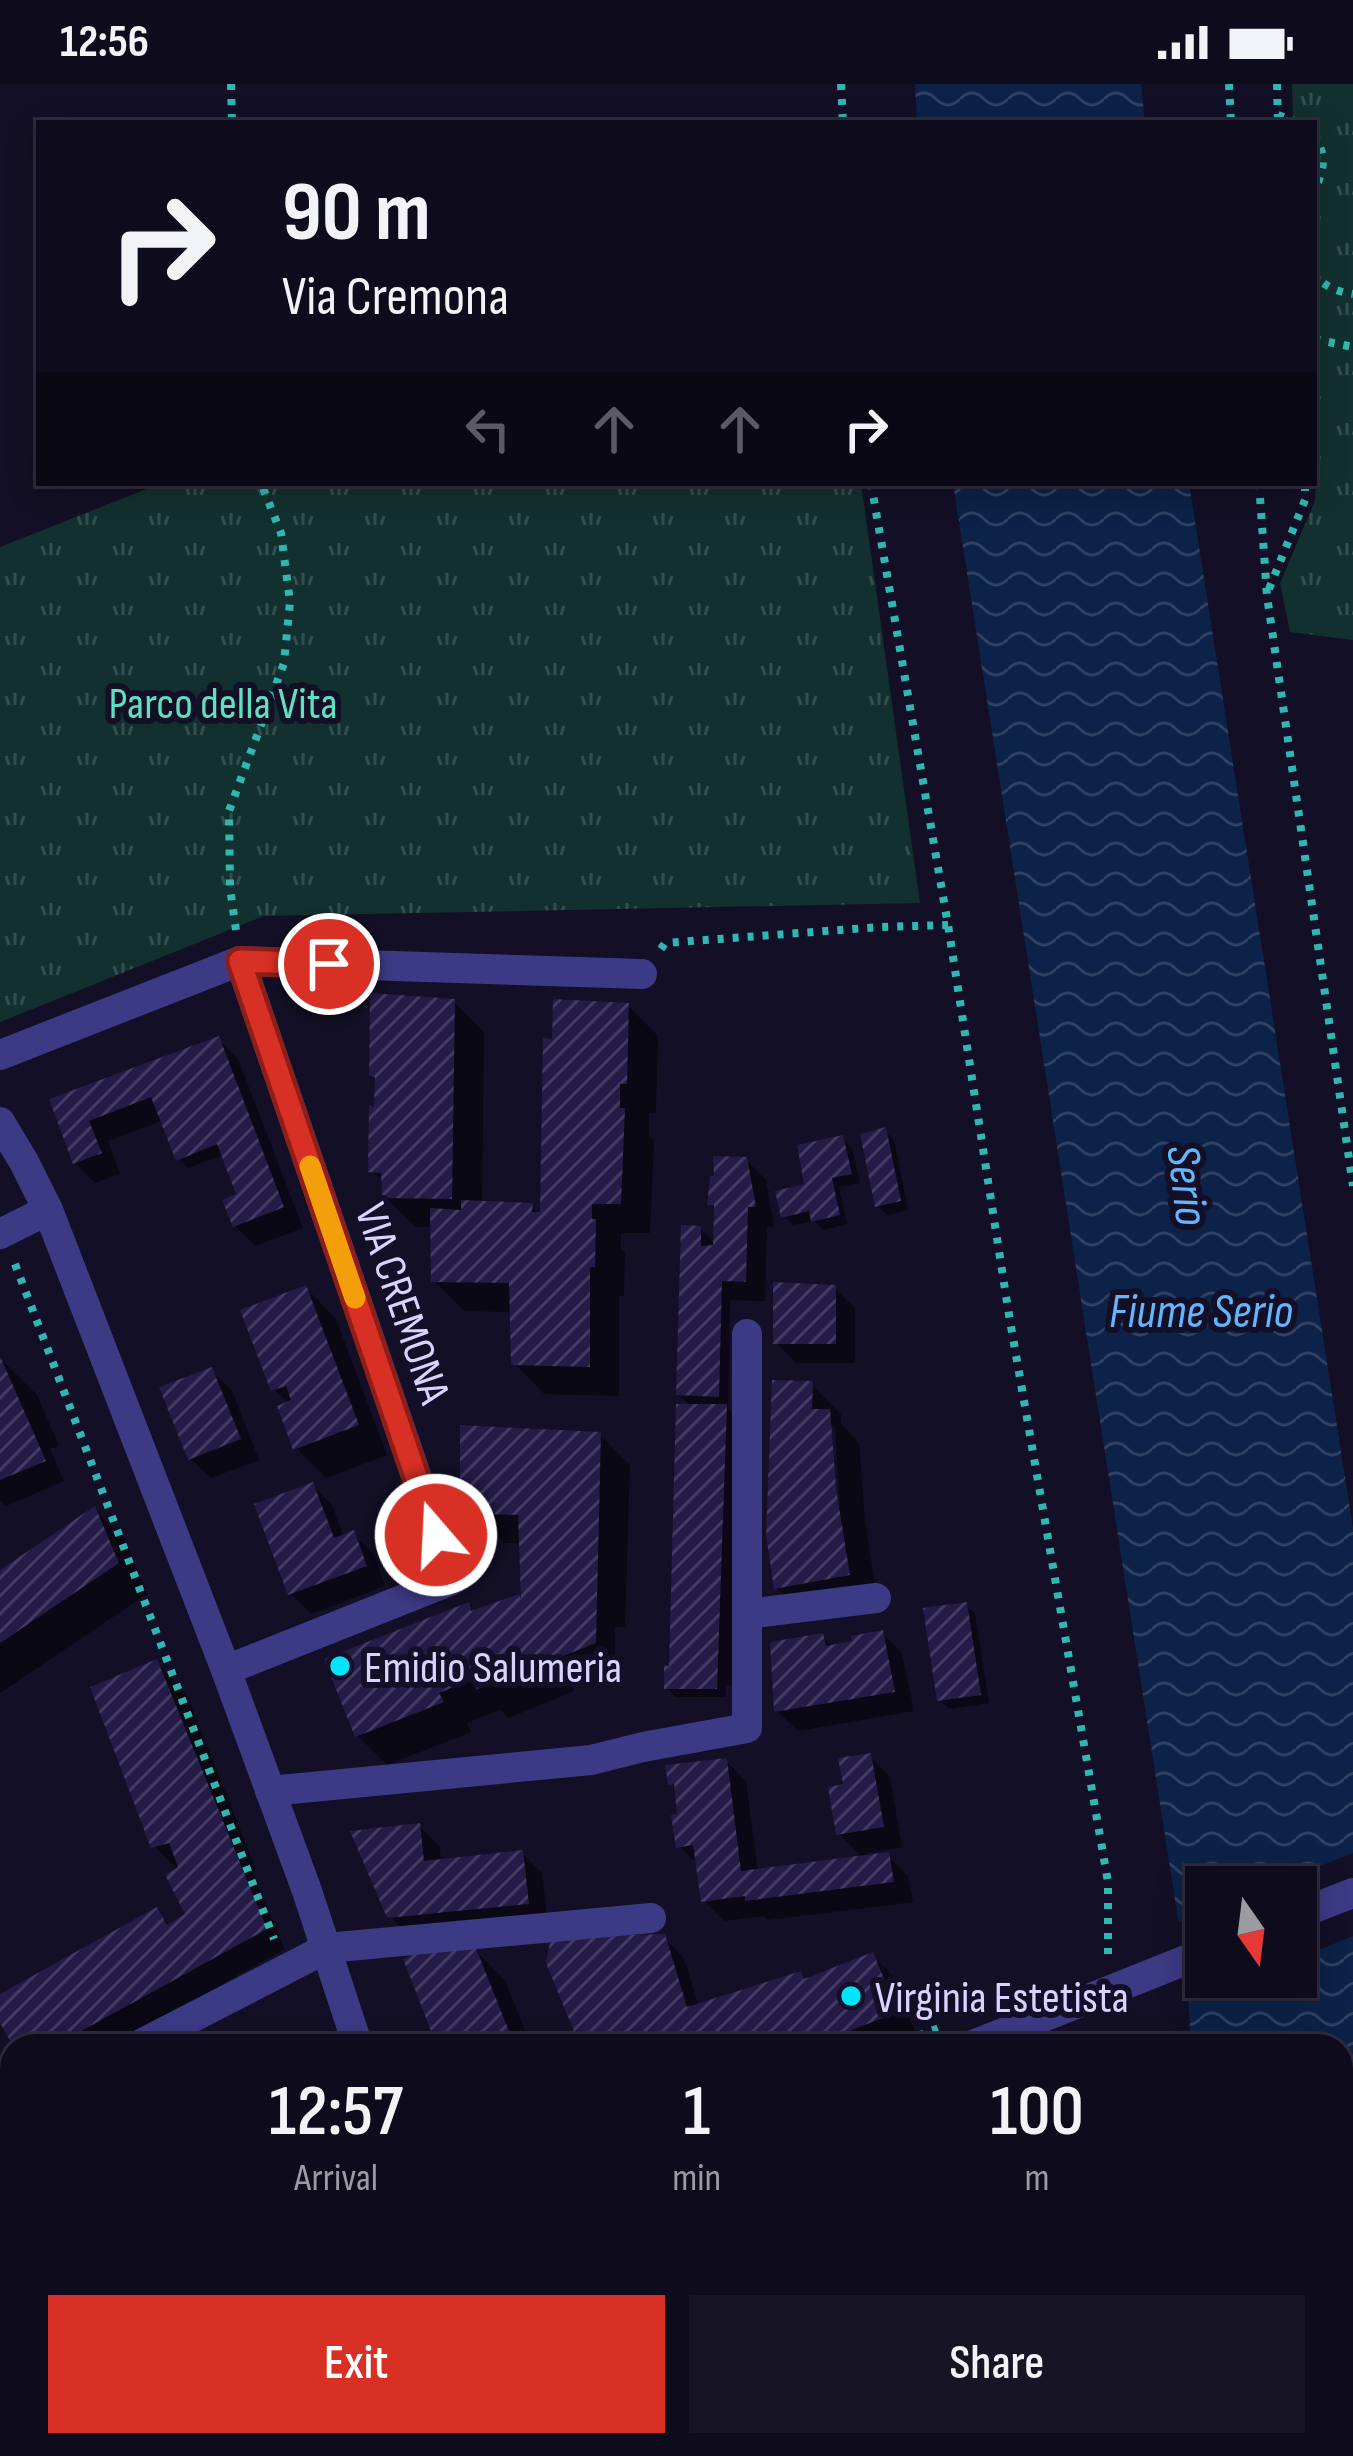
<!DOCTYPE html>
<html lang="en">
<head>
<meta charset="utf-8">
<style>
  :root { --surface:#0e0b1c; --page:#171425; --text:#f1f3f6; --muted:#9b9ba3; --line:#2e2b3b; --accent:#d93025 }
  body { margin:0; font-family:"Sofia Sans Condensed",sans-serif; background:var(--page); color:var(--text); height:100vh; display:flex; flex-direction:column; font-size:45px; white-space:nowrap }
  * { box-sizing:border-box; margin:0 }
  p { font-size:39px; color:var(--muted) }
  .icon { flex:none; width:66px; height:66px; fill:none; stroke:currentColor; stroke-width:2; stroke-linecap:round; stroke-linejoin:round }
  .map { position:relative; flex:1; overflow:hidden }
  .sheet { position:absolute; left:0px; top:1950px; width:1353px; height:423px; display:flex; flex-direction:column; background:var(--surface); border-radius:36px 36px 0 0; box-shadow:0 6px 30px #0003,0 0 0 3px var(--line) }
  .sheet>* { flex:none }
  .guide { position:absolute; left:36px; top:36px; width:1281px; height:366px; border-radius:0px; box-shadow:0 6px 30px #0003,0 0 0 3px var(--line); background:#0e0b1c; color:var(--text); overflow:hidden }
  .needle { width:78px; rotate:166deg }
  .tools { position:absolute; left:1185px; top:1782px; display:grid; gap:24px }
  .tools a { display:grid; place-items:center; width:132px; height:132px; border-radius:0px; background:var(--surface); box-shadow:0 6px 30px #0003,0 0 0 3px var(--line); font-size:60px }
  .pin { position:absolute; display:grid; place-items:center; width:102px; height:102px; color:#fff; margin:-51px; border:6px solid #fff; border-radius:50%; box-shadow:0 3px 12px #0007 }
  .me { position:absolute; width:132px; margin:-66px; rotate:341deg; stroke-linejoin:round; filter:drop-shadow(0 0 9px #0008) }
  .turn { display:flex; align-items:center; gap:42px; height:252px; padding:0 48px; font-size:54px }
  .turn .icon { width:156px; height:156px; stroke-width:2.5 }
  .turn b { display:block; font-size:84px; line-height:102px }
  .lanes { display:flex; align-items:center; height:114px; padding:0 48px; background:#0003; justify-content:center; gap:60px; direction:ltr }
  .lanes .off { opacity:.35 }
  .eta { display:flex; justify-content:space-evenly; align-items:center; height:204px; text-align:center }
  .eta b { font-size:72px; font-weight:600; line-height:84px }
  .cta { display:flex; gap:24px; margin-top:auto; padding:24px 48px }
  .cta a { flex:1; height:138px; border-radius:0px; background:var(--accent); color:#fff; font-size:48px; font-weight:600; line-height:138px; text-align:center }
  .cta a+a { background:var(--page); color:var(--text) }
  .status { display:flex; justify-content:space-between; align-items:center; height:84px; padding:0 60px; background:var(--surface); direction:ltr }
  .status svg { height:33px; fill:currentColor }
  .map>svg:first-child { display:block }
  .park { fill:url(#park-tufts) }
  .water { fill:url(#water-waves); fill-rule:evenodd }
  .pier { fill:#130f26 }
  .shadow { fill:#0007; fill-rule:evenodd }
  .building { fill:url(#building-hatch) }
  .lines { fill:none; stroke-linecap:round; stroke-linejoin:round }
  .path { stroke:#2fb8b0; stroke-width:8; stroke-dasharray:6 9; stroke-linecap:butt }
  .minor { stroke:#3d3a85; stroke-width:30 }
  .tertiary { stroke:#3d3a85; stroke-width:30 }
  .tertiary-bridge { stroke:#3d3a85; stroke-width:30 }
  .route-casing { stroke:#8d1f18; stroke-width:30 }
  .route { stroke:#d93025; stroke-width:21 }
  .slow { stroke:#f59e0b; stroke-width:21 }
  .poi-dot { fill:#00e5ff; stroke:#130f26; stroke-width:4.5 }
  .labels { text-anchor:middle; stroke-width:12; stroke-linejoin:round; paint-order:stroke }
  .park-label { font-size:45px; fill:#5fe0c0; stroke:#130f26 }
  .street-label { font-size:45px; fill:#d9d4ff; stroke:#130f26 }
  .poi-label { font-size:45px; fill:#d9d4ff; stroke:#130f26; text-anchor:start }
  .water-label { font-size:48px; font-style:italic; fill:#62b6ff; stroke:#130f26 }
</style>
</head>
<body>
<div class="status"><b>12:56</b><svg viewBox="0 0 49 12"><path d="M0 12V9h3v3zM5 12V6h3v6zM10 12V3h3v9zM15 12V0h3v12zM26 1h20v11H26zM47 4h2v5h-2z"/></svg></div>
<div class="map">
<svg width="1353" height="2372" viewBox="0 0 1353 2372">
  <defs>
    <pattern id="park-tufts" width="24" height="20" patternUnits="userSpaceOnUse" patternTransform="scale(3)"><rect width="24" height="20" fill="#12302f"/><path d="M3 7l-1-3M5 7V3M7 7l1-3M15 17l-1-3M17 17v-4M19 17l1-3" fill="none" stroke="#344d4e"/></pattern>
    <pattern id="water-waves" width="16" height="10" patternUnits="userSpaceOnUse" patternTransform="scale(3)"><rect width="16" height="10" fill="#0c2248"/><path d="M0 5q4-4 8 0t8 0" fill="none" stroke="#2f4163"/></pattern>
    <pattern id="building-hatch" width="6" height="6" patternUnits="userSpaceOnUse" patternTransform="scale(3)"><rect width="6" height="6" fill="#241b47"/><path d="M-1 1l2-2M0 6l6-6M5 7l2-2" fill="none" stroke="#433b63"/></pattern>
  </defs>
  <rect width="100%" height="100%" fill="#130f26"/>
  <!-- park -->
  <g class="park">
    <polygon points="1292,0 1353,0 1353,556 1290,548 1280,499 1315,417 1320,309 1314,282 1314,39 1293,39"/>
    <polygon points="162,399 861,399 920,819 264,832 0,938 0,463"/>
  </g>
  <!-- water -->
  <g class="water">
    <polygon points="915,0 1141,0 1145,39 917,39"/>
    <path d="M953 399H1189L1353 1444V2372H1205V2361H1341V1962H1191L1187 1892ZM1206 1803H1296V1893H1206Z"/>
  </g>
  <!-- pier -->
  <g class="pier">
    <polygon points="1353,1769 1353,1852 1296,1875 1296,1803 1268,1803"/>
    <polygon points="1206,1828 1206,1893 1251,1893 1182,1920 1173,1841"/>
  </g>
  <!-- shadow -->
  <g class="shadow">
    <polygon points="454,918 484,948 482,1120 531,1122 543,1133 555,958 628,922 658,952 656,1029 649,1029 649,1052 654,1057 650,1149 621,1149 621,1164 625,1168 624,1212 619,1212 619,1312 544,1310 514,1279 513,1228 464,1227 434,1197 433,1143 416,1143 385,1113 385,1100 371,1086 377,1027"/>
    <polygon points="218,955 238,975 303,1144 256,1162 235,1142 240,1112 224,1070 188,1084 179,1075 164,1036 108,1057 120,1090 95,1099 75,1079 52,1016"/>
    <polygon points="885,1047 894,1056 908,1126 887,1131 878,1122"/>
    <polygon points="842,1054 852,1064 860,1099 839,1103 847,1140 823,1146 814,1137 793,1141 784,1132"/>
    <polygon points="746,1076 766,1096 774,1142 767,1143 765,1217 730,1216 728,1325 746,1343 736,1601 726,1601 726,1613 676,1613 667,1604 672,1584 692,1323 679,1310 700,1145 716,1160 717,1128 710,1121"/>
    <polygon points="306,1204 336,1235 387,1371 326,1394 296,1364 289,1320 274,1305"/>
    <polygon points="834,1204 855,1224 855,1279 796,1279 776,1259"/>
    <polygon points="0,1274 37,1311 59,1362 50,1365 64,1397 6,1422 0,1416"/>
    <polygon points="211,1286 232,1307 259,1376 211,1394 190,1374"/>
    <path d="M811 1300 841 1330V1340L859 1359 865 1437 878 1521 807 1534 777 1504ZM828 1337 835 1344 840 1419 834 1420Z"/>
    <polygon points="600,1351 630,1381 625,1543 615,1543 615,1579 570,1595 574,1607 509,1634 500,1626 467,1639 471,1648 387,1681 357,1651 468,1522 475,1529 524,1511 522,1459 504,1459 474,1428 474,1413 463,1402"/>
    <polygon points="312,1401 332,1421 344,1453 353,1450 374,1470 385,1502 311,1530 291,1510"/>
    <polygon points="95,1426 125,1455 147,1510 0,1609 0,1490"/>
    <polygon points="966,1521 975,1530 989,1619 949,1625 940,1616"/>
    <polygon points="882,1549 902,1569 914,1627 798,1647 777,1627 822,1552 833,1564"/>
    <polygon points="156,1579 186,1609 256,1785 252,1788 285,1865 222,1900 228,1912 138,1962 17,1962 0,1933 0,1914 156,1827 171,1842 189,1831 178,1786 154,1762"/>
    <polygon points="870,1672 890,1693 902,1763 867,1769 868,1774 888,1772 908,1792 913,1818 768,1836 764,1832 724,1837 704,1817 699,1782 679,1762 681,1733 677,1706 671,1700 726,1677 746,1697 758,1788 864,1775 839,1750 846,1703"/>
    <polygon points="419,1742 440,1763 441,1778 522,1769 542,1789 548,1839 410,1853 390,1832"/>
    <polygon points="663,1853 684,1874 699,1923 800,1890 807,1897 873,1872 893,1892 916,1949 881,1962 584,1962"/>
    <polygon points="474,1865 505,1896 531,1962 440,1962"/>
    <polygon points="12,2074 12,2152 4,2157 10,2166 0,2173 0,2082"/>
    <polygon points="0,2212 12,2215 12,2324 7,2326 0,2319"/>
    <polygon points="672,2361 719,2361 721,2367 738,2361 854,2361 857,2372 676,2372"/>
  </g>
  <!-- building -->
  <g class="building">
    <polygon points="370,909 455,915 452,1115 382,1114 381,1089 368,1088 369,1021 374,1023 375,993 369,991"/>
    <polygon points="553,915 629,919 627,1000 620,1000 620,1024 625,1024 621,1120 592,1120 592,1135 596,1135 595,1183 590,1183 590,1283 511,1281 509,1199 431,1198 430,1124 461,1126 461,1116 533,1119 532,1128 540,1128 543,954 552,955"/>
    <polygon points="219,952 284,1123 233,1143 222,1116 236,1110 217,1060 176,1077 151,1013 89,1037 102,1069 73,1080 49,1015"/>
    <polygon points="886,1043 901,1117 875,1123 860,1050"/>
    <polygon points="843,1051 852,1090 832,1094 840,1131 811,1138 809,1127 781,1134 775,1107 804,1100 797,1061"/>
    <polygon points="713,1072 747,1073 756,1123 748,1123 746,1198 722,1197 719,1313 676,1311 681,1141 701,1142 701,1162 713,1161 714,1121 707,1122 710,1092 714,1092"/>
    <polygon points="773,1198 836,1201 836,1260 773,1260"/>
    <polygon points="306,1201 359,1341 293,1366 277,1322 291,1316 286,1302 271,1307 240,1226"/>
    <polygon points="0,1272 46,1377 0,1396"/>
    <polygon points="212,1283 241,1355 188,1376 159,1303"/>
    <polygon points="772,1296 813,1297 812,1325 830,1325 836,1404 850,1491 774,1505 766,1451"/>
    <polygon points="676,1320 727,1320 717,1605 664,1605 664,1581 669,1582"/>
    <polygon points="460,1341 601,1348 596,1559 476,1606 473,1595 439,1609 444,1618 355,1653 324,1575 469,1518 471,1527 519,1510 521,1515 518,1431 471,1430 470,1405 460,1404"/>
    <polygon points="313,1398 334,1454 354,1446 367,1482 288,1511 254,1420"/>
    <polygon points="95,1422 119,1479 0,1559 0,1486"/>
    <polygon points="967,1518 981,1611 937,1617 923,1524"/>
    <polygon points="883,1546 895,1608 774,1628 770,1558 823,1549 826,1562 852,1557 851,1552"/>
    <polygon points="157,1575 267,1845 54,1962 13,1962 0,1939 0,1910 157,1823 167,1841 185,1830 165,1791 178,1783 169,1759 151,1764 90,1603"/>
    <polygon points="871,1669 884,1743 836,1751 828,1703 843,1700 838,1674"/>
    <polygon points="727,1674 741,1787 889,1768 894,1798 745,1817 745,1812 701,1818 693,1761 676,1764 671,1731 677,1730 674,1700 668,1701 665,1681"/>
    <polygon points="420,1739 424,1777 523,1766 529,1820 387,1834 350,1747"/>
    <polygon points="665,1850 687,1923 801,1887 804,1895 873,1868 898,1928 811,1962 580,1962 546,1879 551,1853"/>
    <polygon points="440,1860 475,1862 515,1962 437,1962 403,1875"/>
    <polygon points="12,2070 12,2118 0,2126 0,2078"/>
    <polygon points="6,2207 8,2213 12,2211 12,2283 0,2288 0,2209"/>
    <polygon points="669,2361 708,2361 710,2367 729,2361 843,2361 845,2369 837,2372 673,2372"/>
  </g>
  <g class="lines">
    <!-- path -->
    <g class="path">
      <polyline points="231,0 232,39"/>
      <polyline points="841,0 843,39"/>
      <polyline points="1229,0 1231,39"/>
      <polyline points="1277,0 1278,39"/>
      <polyline points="1278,31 1300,39"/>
      <path d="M1314 50C1329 77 1322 84 1314 112"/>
      <path d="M1314 188C1321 202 1338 208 1353 210"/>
      <polyline points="1314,255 1353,263"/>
      <polyline points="871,399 948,841 1009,1231 1108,1798 1108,1871"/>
      <polyline points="1259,399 1267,512 1353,1102"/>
      <polyline points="1269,505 1305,416 1305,399"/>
      <polyline points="236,846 230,804 229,727 284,579 290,518 281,449 261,399"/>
      <polyline points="661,865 665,859 880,843 948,841"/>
      <polyline points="15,1180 274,1855"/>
      <polyline points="890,1962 945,1942"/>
      <polyline points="74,2372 102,2361"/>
      <polyline points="1142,2372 1143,2361"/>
    </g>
    <!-- minor -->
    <g class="minor">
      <polyline points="0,971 240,877 642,890"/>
      <polyline points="0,1150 48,1126"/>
      <polyline points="747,1530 876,1514"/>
      <polyline points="226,1586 452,1496 240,877"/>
      <polyline points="270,1707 591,1676 643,1663 747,1644 747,1250"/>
      <polyline points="327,1864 651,1834"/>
      <polyline points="959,2361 962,2372"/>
    </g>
    <!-- tertiary -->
    <g class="tertiary">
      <polyline points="0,1038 24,1078 48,1126 226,1586 307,1807 358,1962"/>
      <polyline points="1296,1831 1353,1809"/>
      <polyline points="137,1962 327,1864"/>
      <polyline points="0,2037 12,2029"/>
      <polyline points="0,2356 12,2352"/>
    </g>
    <!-- tertiary-bridge -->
    <polyline class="tertiary-bridge" points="973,1961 1206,1868"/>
  </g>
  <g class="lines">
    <defs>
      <polyline id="route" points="329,880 240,877 436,1451"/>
    </defs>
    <!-- route casing -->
    <use href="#route" class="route-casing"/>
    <!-- route -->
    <use href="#route" class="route"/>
    <!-- slow -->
    <polyline class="slow" points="310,1082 355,1214"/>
  </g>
  <!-- markers -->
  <g class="poi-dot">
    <circle cx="340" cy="1582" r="12"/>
    <circle cx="851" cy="1912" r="12"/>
  </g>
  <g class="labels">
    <!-- park labels -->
    <g class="park-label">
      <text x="223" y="634">Parco della Vita</text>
    </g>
    <!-- street labels -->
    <g class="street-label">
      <text transform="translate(404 1219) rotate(71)" y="16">VIA CREMONA</text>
    </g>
    <!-- poi labels -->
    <g class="poi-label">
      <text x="364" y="1598">Emidio Salumeria</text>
      <text x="875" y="1928">Virginia Estetista</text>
    </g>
    <!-- water labels -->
    <g class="water-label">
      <text transform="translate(1189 1101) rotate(83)" y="17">Serio</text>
      <text x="1201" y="1243">Fiume Serio</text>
    </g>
  </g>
</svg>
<div class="tools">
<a><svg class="needle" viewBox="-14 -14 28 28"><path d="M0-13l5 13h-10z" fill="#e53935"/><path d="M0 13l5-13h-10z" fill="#9b9ba3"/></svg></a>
</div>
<div class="pin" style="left:329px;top:880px;background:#d93025"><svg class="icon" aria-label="arrive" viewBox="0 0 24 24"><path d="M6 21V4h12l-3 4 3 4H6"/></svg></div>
<svg class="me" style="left:436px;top:1451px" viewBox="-20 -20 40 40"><circle r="17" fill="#d93025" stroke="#fff" stroke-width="3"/><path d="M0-11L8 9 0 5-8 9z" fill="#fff"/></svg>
<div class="guide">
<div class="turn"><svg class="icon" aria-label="right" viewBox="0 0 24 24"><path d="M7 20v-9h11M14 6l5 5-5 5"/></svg><div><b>90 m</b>Via Cremona</div></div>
<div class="lanes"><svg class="icon off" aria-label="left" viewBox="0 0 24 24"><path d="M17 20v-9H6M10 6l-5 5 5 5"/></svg><svg class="icon off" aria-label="ahead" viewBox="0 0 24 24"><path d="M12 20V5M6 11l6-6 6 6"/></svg><svg class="icon off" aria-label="ahead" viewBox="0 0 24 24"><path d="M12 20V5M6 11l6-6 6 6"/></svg><svg class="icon" aria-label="right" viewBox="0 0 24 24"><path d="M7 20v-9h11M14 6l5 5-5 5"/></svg></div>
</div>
<section class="sheet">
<div class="eta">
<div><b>12:57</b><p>Arrival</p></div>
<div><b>1</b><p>min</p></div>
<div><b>100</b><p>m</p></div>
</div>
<div class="cta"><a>Exit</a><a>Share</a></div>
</section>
</div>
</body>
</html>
